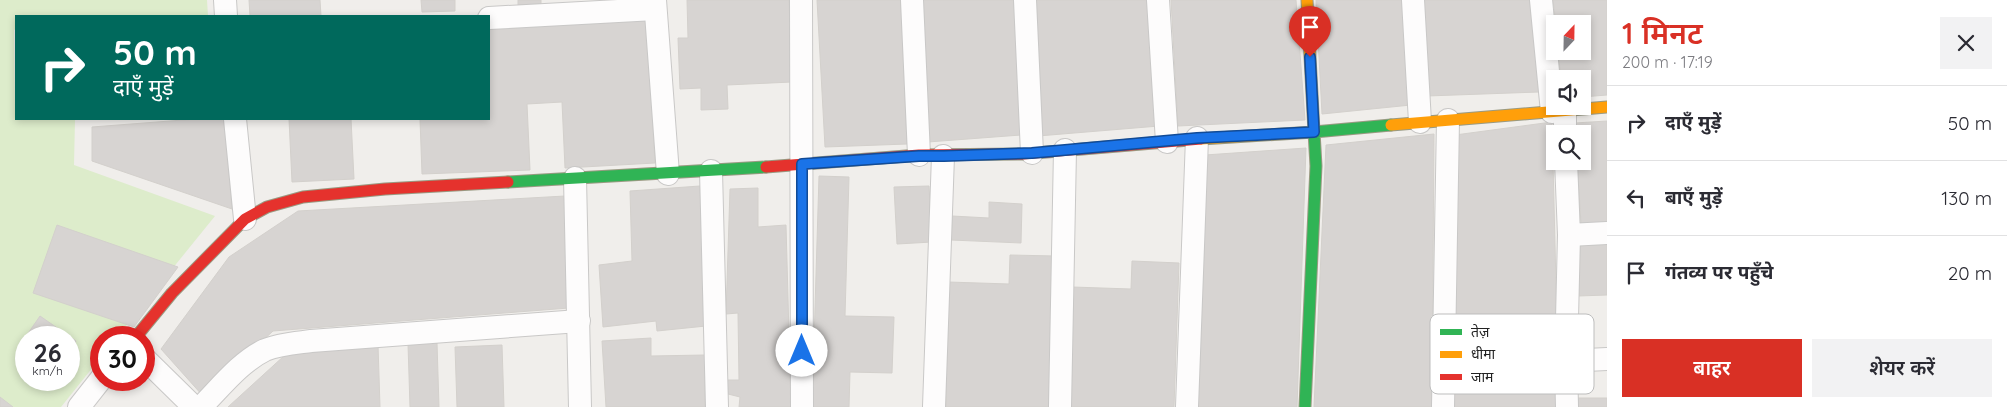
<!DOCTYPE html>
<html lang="hi">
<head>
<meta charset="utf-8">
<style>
  :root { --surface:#fff; --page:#f2f2f3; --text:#2b2b33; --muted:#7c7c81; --line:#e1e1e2; --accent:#d93025 }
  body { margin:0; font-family:Quicksand,"Noto Sans Devanagari",sans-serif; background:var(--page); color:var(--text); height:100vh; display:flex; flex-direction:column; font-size:19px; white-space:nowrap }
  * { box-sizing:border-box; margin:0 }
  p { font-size:16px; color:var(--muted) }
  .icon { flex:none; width:28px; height:28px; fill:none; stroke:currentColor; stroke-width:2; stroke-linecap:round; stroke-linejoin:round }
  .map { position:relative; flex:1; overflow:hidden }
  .panel { display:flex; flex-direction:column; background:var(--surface); width:400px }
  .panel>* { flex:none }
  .banner { position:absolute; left:15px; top:15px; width:475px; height:105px; border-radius:0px; box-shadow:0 2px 8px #0003; background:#00695c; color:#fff; overflow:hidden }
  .needle { width:32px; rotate:22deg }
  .buttons { position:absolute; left:1546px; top:15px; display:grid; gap:10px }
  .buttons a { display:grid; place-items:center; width:45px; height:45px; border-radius:0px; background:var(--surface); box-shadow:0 2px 8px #0003; font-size:25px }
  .speed { position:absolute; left:15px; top:326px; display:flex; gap:10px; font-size:25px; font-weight:700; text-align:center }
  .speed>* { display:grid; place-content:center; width:65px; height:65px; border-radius:50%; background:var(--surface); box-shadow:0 2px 8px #0003; line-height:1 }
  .speed small { font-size:12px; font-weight:400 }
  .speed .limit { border:8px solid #d22; background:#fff; color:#111 }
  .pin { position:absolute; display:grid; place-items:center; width:42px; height:42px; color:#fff; margin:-51px -21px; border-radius:50% 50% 50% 0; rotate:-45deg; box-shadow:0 0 5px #0007 }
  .pin .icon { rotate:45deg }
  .me { position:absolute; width:55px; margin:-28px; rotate:0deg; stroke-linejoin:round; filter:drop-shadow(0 0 4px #0008) }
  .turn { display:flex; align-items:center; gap:18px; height:105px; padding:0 15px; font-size:22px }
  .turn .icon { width:65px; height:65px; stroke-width:2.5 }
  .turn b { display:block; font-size:35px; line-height:42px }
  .round { display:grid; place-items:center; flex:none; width:52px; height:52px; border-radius:0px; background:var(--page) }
  .overview { display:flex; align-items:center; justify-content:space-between; height:85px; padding:0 15px }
  h1 { font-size:30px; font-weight:600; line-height:38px; color:var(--accent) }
  .action { display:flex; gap:10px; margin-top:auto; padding:10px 15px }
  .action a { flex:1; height:58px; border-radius:0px; background:var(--accent); color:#fff; font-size:20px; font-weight:600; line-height:58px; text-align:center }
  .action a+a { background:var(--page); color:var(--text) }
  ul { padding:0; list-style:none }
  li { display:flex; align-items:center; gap:15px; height:75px; padding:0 15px; border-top:1px solid var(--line) }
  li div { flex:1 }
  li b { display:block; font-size:19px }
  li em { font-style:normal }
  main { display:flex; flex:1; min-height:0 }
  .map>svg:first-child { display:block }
  .grass { fill:#ddeccb; fill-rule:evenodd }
  .building { fill:#d7d4d2; stroke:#d3d0cc }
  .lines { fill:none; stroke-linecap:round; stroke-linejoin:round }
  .street-casing { stroke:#c9c8c7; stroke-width:24 }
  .fast-casing { stroke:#999a82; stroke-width:13 }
  .slow-casing { stroke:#999a82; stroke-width:13 }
  .jam-casing { stroke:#999a82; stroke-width:13 }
  .street { stroke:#fdfcfc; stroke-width:22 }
  .fast { stroke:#30b455; stroke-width:11 }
  .slow { stroke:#ff9f0a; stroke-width:11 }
  .jam { stroke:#e5322d; stroke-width:11 }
  .route-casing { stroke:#114b97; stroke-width:12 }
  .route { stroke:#1a73e8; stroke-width:9 }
  .key { fill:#fff; stroke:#bdbdbd; stroke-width:1 }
  .key-label { font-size:14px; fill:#222 }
</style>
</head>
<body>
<main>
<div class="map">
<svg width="1607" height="407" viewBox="0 0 1607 407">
  <rect width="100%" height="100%" fill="#f0eeeb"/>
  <!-- grass -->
  <path class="grass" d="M0 0H207L208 16H16V29L14 30 15 117 16 119 75 120 74 165 215 216 117 337 101 338V357L61 407H0ZM26 338H69V380H26Z"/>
  <!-- building -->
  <g class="building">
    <polygon points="249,0 320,0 321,16 250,16"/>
    <polygon points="421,0 455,0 455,11 422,12"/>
    <polygon points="518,0 541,0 541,4 518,5"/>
    <polygon points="687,0 789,0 792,82 727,85 728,109 701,110 701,88 680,89 678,38 688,38"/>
    <polygon points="817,0 901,0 907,144 825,147"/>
    <polygon points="922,0 1014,0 1021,135 928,142"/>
    <polygon points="1032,0 1151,0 1159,126 1038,136"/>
    <polygon points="1171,0 1296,0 1305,120 1178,126"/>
    <polygon points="1316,0 1406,0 1411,105 1322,114"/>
    <polygon points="1422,0 1530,0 1539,92 1427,96"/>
    <polygon points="1553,0 1607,0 1607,95 1582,97 1582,79 1561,79 1558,51 1582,51 1582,24 1556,24"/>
    <polygon points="648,18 655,163 565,168 562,102 527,104 530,170 422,174 420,119 489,119 489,26"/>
    <polygon points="196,119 225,119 232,209 92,161 92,127"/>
    <polygon points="289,119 351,119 354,179 292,182"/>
    <polygon points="1607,121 1607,222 1581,224 1577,161 1582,161 1582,134 1576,134 1575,123"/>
    <polygon points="1552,122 1559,407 1453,407 1455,135"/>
    <polygon points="1434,134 1432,407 1314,407 1326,145"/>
    <polygon points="1306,148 1297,407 1196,407 1205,155"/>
    <polygon points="819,176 849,177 845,316 894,317 892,373 850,372 849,407 812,407"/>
    <polygon points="700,186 706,326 657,331 656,321 603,327 599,265 632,261 630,191"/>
    <polygon points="929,186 932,242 897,244 894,187"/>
    <polygon points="758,188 758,227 786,225 791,407 739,407 740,397 728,394 727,380 739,380 738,313 726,314 730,189"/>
    <polygon points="565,196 569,308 273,331 203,396 161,349 229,257 298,211"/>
    <polygon points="989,202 1022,204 1021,243 951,240 952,216 989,218"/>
    <polygon points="57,225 178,267 134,327 33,293"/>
    <polygon points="1607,241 1607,295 1578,296 1576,242"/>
    <polygon points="1010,255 1055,256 1053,407 946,407 948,282 1009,284"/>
    <polygon points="1132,261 1179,263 1174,407 1069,407 1072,287 1131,289"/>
    <polygon points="40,316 76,341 69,352 69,338 26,338 26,350 20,345"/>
    <polygon points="651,338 651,356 705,355 705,407 606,407 602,341"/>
    <polygon points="437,343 439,407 410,407 408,344"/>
    <polygon points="378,345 380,407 228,407 285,355"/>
    <polygon points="502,345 504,407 457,407 455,347"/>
    <polygon points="0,397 13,407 0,407"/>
    <rect x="1578" y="398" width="29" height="9"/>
  </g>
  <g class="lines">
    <defs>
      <g id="street">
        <polyline points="225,0 226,16"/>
        <polyline points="655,0 668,174"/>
        <polyline points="801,0 802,407"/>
        <polyline points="912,0 919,155"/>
        <polyline points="1025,0 1032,153"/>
        <polyline points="1158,0 1167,142"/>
        <polyline points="1413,0 1420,122"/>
        <polyline points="1541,0 1552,112"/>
        <polyline points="489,18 655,9"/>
        <polyline points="1565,110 1565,134"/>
        <polyline points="235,119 245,219"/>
        <polyline points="1566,161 1569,235 1607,233"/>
        <polyline points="711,171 717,407"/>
        <polyline points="575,178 580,407"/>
        <polyline points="1569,235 1566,361 1607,359"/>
        <polyline points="144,358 194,407"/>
        <polyline points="1566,361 1567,407"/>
        <polyline points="79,407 101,379"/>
        <path d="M201 407C220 388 240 362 265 350 279 344 296 343 311 341L579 321"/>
        <polyline points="934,407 943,156"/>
        <polyline points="1060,407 1065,150"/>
        <polyline points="1187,407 1197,138"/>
        <polyline points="1443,407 1448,120"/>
      </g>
      <g id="fast">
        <polyline points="508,182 766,167"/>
        <polyline points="1305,407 1316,166 1314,132 1391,125"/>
      </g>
      <g id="slow">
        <polyline points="1391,125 1607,107"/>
        <polyline points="1201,139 1314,132 1307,0"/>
      </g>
      <g id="jam">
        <polyline points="766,167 919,155 1023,154 1201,139"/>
        <polyline points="135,338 172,293 245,219 267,207 303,197 385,189 508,182"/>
      </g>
    </defs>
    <!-- street casing -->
    <use href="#street" class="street-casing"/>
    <!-- fast casing -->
    <use href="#fast" class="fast-casing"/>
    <!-- slow casing -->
    <use href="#slow" class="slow-casing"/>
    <!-- jam casing -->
    <use href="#jam" class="jam-casing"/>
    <!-- street -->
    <use href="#street" class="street"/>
    <!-- fast -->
    <use href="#fast" class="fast"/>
    <!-- slow -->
    <use href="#slow" class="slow"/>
    <!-- jam -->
    <use href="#jam" class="jam"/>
  </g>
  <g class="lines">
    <defs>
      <polyline id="route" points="802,351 802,164 919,156 944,156 1032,153 1197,138 1314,132 1310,57"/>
    </defs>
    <!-- route casing -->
    <use href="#route" class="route-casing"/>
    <!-- route -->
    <use href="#route" class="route"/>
  </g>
  <!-- legend -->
  <rect x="1430" y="314" width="164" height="80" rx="8" class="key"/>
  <rect x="1440" y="329" width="22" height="6" fill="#30b455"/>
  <rect x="1440" y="351" width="22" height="7" fill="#ff9f0a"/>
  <rect x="1440" y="374" width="22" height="6" fill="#e5322d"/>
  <g class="key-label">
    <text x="1471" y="337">तेज़</text>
    <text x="1471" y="359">धीमा</text>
    <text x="1471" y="382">जाम</text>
  </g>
</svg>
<div class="buttons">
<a><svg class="needle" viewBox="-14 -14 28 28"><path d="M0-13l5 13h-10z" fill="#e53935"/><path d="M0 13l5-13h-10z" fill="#7c7c81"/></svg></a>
<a><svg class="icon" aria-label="sound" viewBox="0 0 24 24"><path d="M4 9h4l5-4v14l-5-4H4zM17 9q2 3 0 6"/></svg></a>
<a><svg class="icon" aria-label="search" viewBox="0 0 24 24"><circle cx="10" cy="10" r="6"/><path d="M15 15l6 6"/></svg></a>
</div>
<div class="speed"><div>26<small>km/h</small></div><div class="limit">30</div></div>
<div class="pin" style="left:1310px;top:57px;background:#d93025"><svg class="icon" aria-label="arrive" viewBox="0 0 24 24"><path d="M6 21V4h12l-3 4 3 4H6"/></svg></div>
<svg class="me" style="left:802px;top:351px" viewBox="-20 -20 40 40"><circle r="19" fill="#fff"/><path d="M0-13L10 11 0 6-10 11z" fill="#1a73e8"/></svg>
<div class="banner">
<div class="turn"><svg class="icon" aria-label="right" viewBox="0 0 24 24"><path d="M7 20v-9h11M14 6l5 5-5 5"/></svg><div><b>50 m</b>दाएँ मुड़ें</div></div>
</div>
</div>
<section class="panel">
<div class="overview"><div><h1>1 मिनट</h1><p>200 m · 17:19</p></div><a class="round"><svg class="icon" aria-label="close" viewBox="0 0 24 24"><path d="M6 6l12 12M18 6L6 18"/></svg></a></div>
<ul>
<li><svg class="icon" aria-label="right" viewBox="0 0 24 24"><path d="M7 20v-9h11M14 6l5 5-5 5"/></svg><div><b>दाएँ मुड़ें</b></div><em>50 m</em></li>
<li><svg class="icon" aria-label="left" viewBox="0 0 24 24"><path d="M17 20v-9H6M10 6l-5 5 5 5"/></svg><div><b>बाएँ मुड़ें</b></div><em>130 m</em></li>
<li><svg class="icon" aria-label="arrive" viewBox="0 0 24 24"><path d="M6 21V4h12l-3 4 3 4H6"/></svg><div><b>गंतव्य पर पहुँचे</b></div><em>20 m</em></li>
</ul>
<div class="action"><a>बाहर</a><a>शेयर करें</a></div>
</section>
</main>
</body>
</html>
